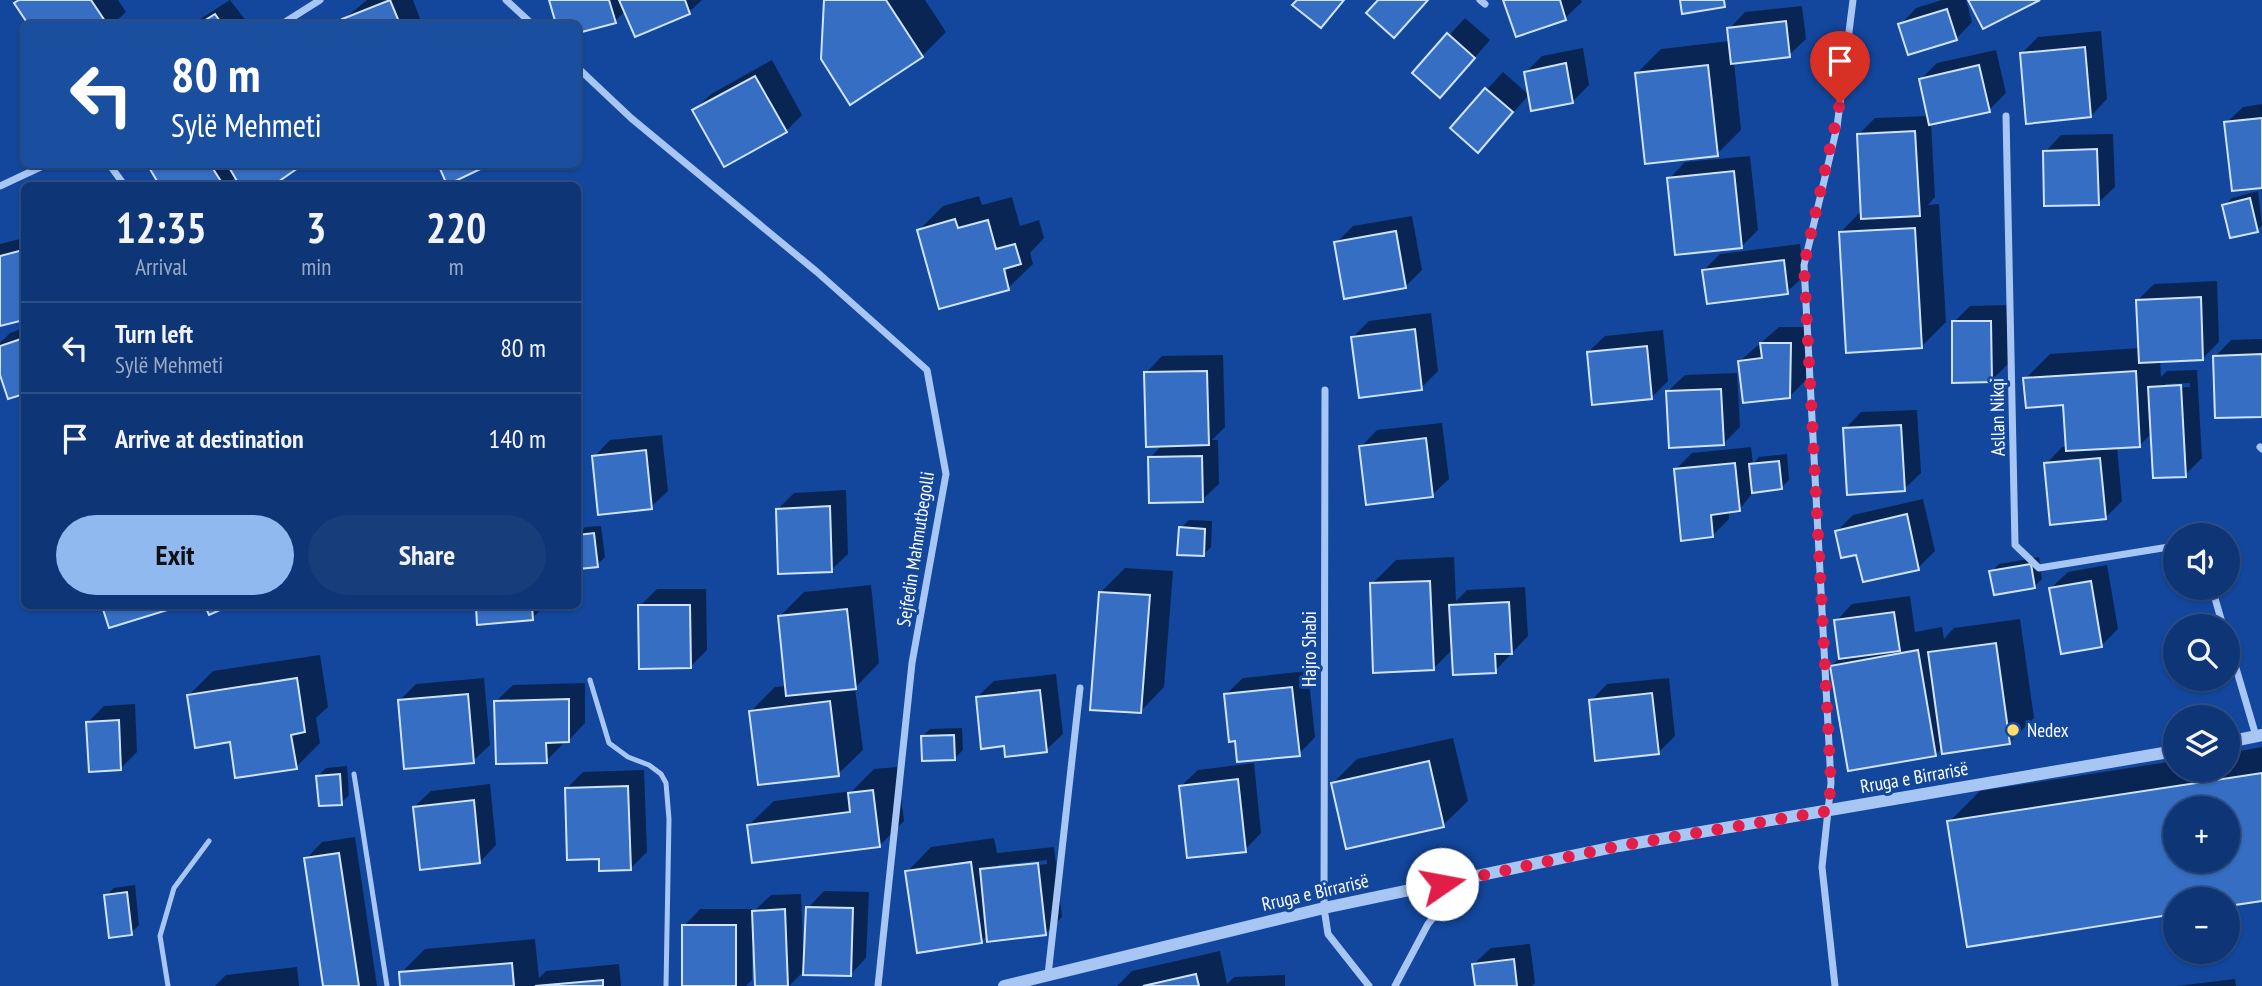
<!DOCTYPE html>
<html lang="en">
<head>
<meta charset="utf-8">
<style>
  :root { --surface:#0e3576; --page:#173d7b; --text:#f1f3f6; --muted:#9babc5; --line:#2e5088; --accent:#90b9f0 }
  body { margin:0; font-family:"PT Sans Narrow",sans-serif; background:var(--page); color:var(--text); height:100vh; display:flex; flex-direction:column; font-size:26px; white-space:nowrap }
  * { box-sizing:border-box; margin:0 }
  p { font-size:23px; color:var(--muted) }
  .icon { flex:none; width:38px; height:38px; fill:none; stroke:currentColor; stroke-width:2; stroke-linecap:round; stroke-linejoin:round }
  .map { position:relative; flex:1; overflow:hidden }
  .panel { position:absolute; left:21px; top:182px; width:560px; height:427px; display:flex; flex-direction:column; background:var(--surface); border-radius:10px; box-shadow:0 2px 5px #0004,0 0 0 2px var(--line) }
  .panel>* { flex:none }
  .banner { position:absolute; left:21px; top:21px; width:560px; height:147px; border-radius:10px; box-shadow:0 2px 5px #0004,0 0 0 2px var(--line); background:#1a4fa0; color:#fff; overflow:hidden }
  .fabs { position:absolute; left:2163px; top:523px; display:grid; gap:14px }
  .fabs a { display:grid; place-items:center; width:77px; height:77px; border-radius:50%; background:var(--surface); box-shadow:0 2px 5px #0004,0 0 0 2px var(--line); font-size:35px }
  .pin { position:absolute; display:grid; place-items:center; width:60px; height:60px; color:#fff; margin:-72px -30px; border-radius:50% 50% 50% 0; rotate:-45deg; box-shadow:0 0 7px #0007 }
  .pin .icon { rotate:45deg }
  .me { position:absolute; width:77px; margin:-38px; rotate:78deg; stroke-linejoin:round; filter:drop-shadow(0 0 5px #0008) }
  .turn { display:flex; align-items:center; gap:24px; height:147px; padding:0 35px; font-size:32px }
  .turn .icon { width:91px; height:91px; stroke-width:2.5 }
  .turn b { display:block; font-size:49px; line-height:60px }
  .eta { display:flex; justify-content:space-evenly; align-items:center; height:119px; text-align:center }
  .eta b { font-size:42px; font-weight:600; line-height:49px }
  .action { display:flex; gap:14px; margin-top:auto; padding:14px 35px }
  .action a { flex:1; height:80px; border-radius:42px; background:var(--accent); color:#111; font-size:28px; font-weight:600; line-height:80px; text-align:center }
  .action a+a { background:var(--page); color:var(--text) }
  ul { padding:0; list-style:none }
  li { display:flex; align-items:center; gap:21px; height:91px; padding:0 35px; border-top:2px solid var(--line) }
  li div { flex:1 }
  li b { display:block; font-size:26px }
  li em { font-style:normal }
  .map>svg:first-child { display:block }
  .shadow { fill:#0007; fill-rule:evenodd }
  .building { fill:#366ec3; stroke:#d0e3fe; stroke-width:2; fill-rule:evenodd }
  .lines { fill:none; stroke-linecap:round; stroke-linejoin:round }
  .service { stroke:#a8c6f4; stroke-width:5 }
  .minor { stroke:#a8c6f4; stroke-width:7 }
  .tertiary { stroke:#a8c6f4; stroke-width:12 }
  .route { stroke:#e11d48; stroke-width:12; stroke-dasharray:0 21.6 }
  .poi-dot { fill:#ffdc6b; stroke:#12479d; stroke-width:2.5 }
  .labels { text-anchor:middle; stroke-width:6; stroke-linejoin:round; paint-order:stroke }
  .street-label { font-size:19px; fill:#fff; stroke:#12479d }
  .poi-label { font-size:19px; fill:#fff; stroke:#12479d; text-anchor:start }
</style>
</head>
<body>
<div class="map">
<svg width="2262" height="986" viewBox="0 0 2262 986">
  <rect width="100%" height="100%" fill="#12479d"/>
  <!-- shadow -->
  <g class="shadow">
    <polygon points="19,0 118,0 126,12 113,24 30,24 16,3"/>
    <polygon points="230,0 247,22 244,24 192,24"/>
    <polygon points="367,0 413,0 422,24 346,24 344,19"/>
    <polygon points="551,0 702,0 689,12 626,10 615,21 578,31 578,24 558,24"/>
    <polygon points="826,0 925,0 946,32 922,56"/>
    <polygon points="1505,0 1581,0 1582,2 1565,18"/>
    <polygon points="1942,0 1966,0 1972,22 1956,39 1900,25 1916,8"/>
    <polygon points="1802,6 1806,39 1789,55 1734,62 1741,130 1717,154 1637,73 1661,49 1730,41 1729,29 1745,12"/>
    <polygon points="1465,18 1490,40 1456,79 1415,73"/>
    <polygon points="2101,31 2107,99 2091,116 2021,54 2038,37"/>
    <polygon points="1583,48 1589,85 1573,101 1526,72 1542,56"/>
    <polygon points="1996,50 2006,93 1989,110 1931,123 1935,197 1928,205 1939,204 1946,322 1921,347 1840,233 1862,210 1858,135 1875,118 1928,116 1921,79 1937,63"/>
    <polygon points="772,60 802,115 786,131 694,110 711,94"/>
    <polygon points="1503,72 1529,95 1494,134 1452,128"/>
    <polygon points="2262,104 2262,186 2226,123 2243,107"/>
    <polygon points="2113,134 2115,187 2098,203 2045,152 2061,135"/>
    <polygon points="1750,156 1758,230 1741,247 1669,179 1685,162"/>
    <polygon points="149,164 300,164 268,186 236,176 227,186 162,186"/>
    <polygon points="2258,191 2262,225 2257,230 2224,206 2232,198"/>
    <path d="M979 196 982 205 1012 197 1020 226 1039 220 1044 238 1030 253 1033 264 1008 288 919 230 943 206ZM1003 260 1007 274H1003Z"/>
    <polygon points="1412,216 1422,270 1405,287 1336,243 1353,226"/>
    <polygon points="24,238 24,319 0,324 0,244"/>
    <polygon points="1800,244 1804,276 1787,292 1704,270 1720,254"/>
    <path d="M2217 281 2219 342 2203 358 2160 361 2161 377 2167 371 2197 370 2202 458 2185 475 2152 433 2140 445 2117 447 2122 501 2105 518 2046 464 2062 447 2068 446 2065 403 2025 379 2050 354 2140 348 2138 300 2154 284ZM2190 383V387L2165 388V384Z"/>
    <polygon points="2007,305 2008,364 1991,381 1954,322 1970,306"/>
    <polygon points="1431,313 1438,371 1421,388 1353,337 1369,321"/>
    <polygon points="1779,327 1807,327 1806,380 1789,397 1740,361"/>
    <polygon points="24,328 24,392 9,397 0,370 0,343 10,333"/>
    <polygon points="1663,330 1668,381 1652,397 1588,352 1605,336"/>
    <polygon points="2262,339 2262,415 2215,357 2231,340"/>
    <polygon points="1223,355 1225,427 1212,440 1218,440 1219,484 1202,500 1150,458 1162,445 1146,373 1162,356"/>
    <polygon points="1737,373 1740,427 1723,444 1668,391 1685,375"/>
    <polygon points="1917,410 1921,473 1904,489 1845,429 1861,412"/>
    <polygon points="1442,423 1449,479 1432,495 1361,447 1377,430"/>
    <polygon points="662,435 668,491 651,507 594,457 610,440"/>
    <polygon points="1751,447 1753,464 1759,457 1787,454 1789,480 1781,488 1755,490 1739,510 1729,511 1729,519 1713,535 1675,470 1692,453"/>
    <polygon points="846,490 848,554 831,570 778,509 794,493"/>
    <polygon points="1923,499 1935,551 1918,568 1837,531 1853,515"/>
    <polygon points="1189,520 1212,521 1211,547 1203,555 1181,528"/>
    <polygon points="601,526 605,557 597,565 581,567 578,535 585,527"/>
    <polygon points="1454,557 1456,601 1467,590 1525,587 1528,636 1495,671 1453,649 1433,669 1372,584 1396,560"/>
    <polygon points="2039,557 2042,579 2034,587 1991,572 1999,564"/>
    <polygon points="2107,565 2118,629 2101,646 2051,588 2068,572"/>
    <polygon points="1125,568 1173,571 1164,687 1140,712 1101,592"/>
    <polygon points="871,585 879,663 855,688 863,750 838,774 751,711 775,687 787,686 780,616 804,592"/>
    <polygon points="657,589 706,589 707,650 690,667 640,606"/>
    <polygon points="1910,596 1915,632 1942,627 1944,639 1954,628 2020,619 2034,718 2009,743 1943,747 1936,754 1831,666 1841,657 1836,621 1852,604"/>
    <polygon points="104,606 176,606 110,626"/>
    <polygon points="477,606 545,606 532,618 479,623"/>
    <polygon points="320,655 328,707 316,718 320,743 296,767 231,740 189,695 213,671"/>
    <polygon points="1308,671 1315,737 1299,754 1236,738 1226,694 1243,678"/>
    <polygon points="1056,674 1063,734 1046,750 1006,744 977,697 994,681"/>
    <polygon points="484,678 490,745 473,761 400,700 416,684"/>
    <polygon points="1669,678 1675,736 1658,753 1591,701 1607,684"/>
    <polygon points="585,683 585,723 569,740 563,740 563,744 546,761 496,701 513,685"/>
    <polygon points="135,704 137,752 120,769 88,722 104,706"/>
    <polygon points="962,728 963,750 955,758 922,737 930,729"/>
    <polygon points="1453,738 1468,801 1443,825 1333,783 1357,759"/>
    <path d="M2262 747V899L2228 905V900H2175V913L1968 945 1949 822 1980 791 2175 761V770H2228V753ZM2175 808H2228V861H2175Z"/>
    <polygon points="1254,763 1261,833 1245,850 1181,786 1198,770"/>
    <polygon points="347,766 349,795 341,803 318,776 326,768"/>
    <polygon points="897,767 904,821 880,845 749,825 774,801 852,791 874,769"/>
    <polygon points="644,770 647,852 630,869 566,789 583,772"/>
    <polygon points="490,784 496,845 480,862 414,807 431,791"/>
    <polygon points="355,837 377,986 325,986 306,859 322,842"/>
    <path d="M994 838 997 853 1054 847 1062 917 1045 934 988 935 981 942 907 872 931 847ZM1047 860V864L998 869V865Z"/>
    <polygon points="135,885 139,925 131,933 106,896 114,888"/>
    <polygon points="824,891 869,892 866,958 850,975 805,970 789,986 756,986 755,951 752,951 752,980 746,986 683,986 684,926 700,909 752,909 752,913 771,895 801,894 803,948 806,948 808,908"/>
    <polygon points="535,939 539,978 546,971 619,964 621,986 402,986 401,973 425,949"/>
    <polygon points="1530,944 1535,983 1532,986 1476,986 1474,964 1491,948"/>
    <polygon points="1220,951 1227,984 1234,977 1285,975 1285,986 1117,986 1132,971"/>
    <polygon points="297,967 299,986 215,986 226,975"/>
    <polygon points="2235,979 2236,986 2177,986"/>
  </g>
  <!-- building -->
  <g class="building">
    <polygon points="19,0 91,0 107,24 28,24 14,3"/>
    <polygon points="390,0 400,24 344,24 342,19"/>
    <polygon points="549,0 609,0 616,23 578,33 578,24 556,24"/>
    <polygon points="619,0 685,0 690,14 635,37"/>
    <polygon points="824,0 886,0 923,57 850,105 821,59"/>
    <polygon points="1297,0 1344,0 1321,28 1292,5"/>
    <polygon points="1378,0 1428,0 1394,38 1366,13"/>
    <polygon points="1503,0 1560,0 1566,20 1516,37"/>
    <polygon points="1680,0 1724,0 1725,7 1682,14"/>
    <polygon points="1968,0 2040,0 1983,29"/>
    <polygon points="1947,9 1957,40 1908,55 1898,24"/>
    <polygon points="215,14 222,24 199,24"/>
    <polygon points="1786,21 1790,57 1731,64 1727,28"/>
    <polygon points="1447,33 1475,58 1440,98 1412,73"/>
    <polygon points="2085,47 2091,117 2026,124 2020,53"/>
    <polygon points="1566,63 1573,103 1531,111 1524,72"/>
    <polygon points="1708,65 1718,156 1645,164 1635,73"/>
    <polygon points="1979,65 1990,112 1929,125 1919,79"/>
    <polygon points="755,76 787,132 724,167 692,110"/>
    <polygon points="1485,88 1513,112 1478,153 1450,128"/>
    <polygon points="2262,118 2262,188 2232,191 2224,122"/>
    <polygon points="1915,131 1920,216 1861,219 1857,134"/>
    <polygon points="2097,149 2099,205 2044,206 2043,151"/>
    <polygon points="147,164 210,164 224,186 160,186"/>
    <polygon points="227,164 300,164 301,166 272,186 240,186"/>
    <polygon points="438,164 491,164 447,185"/>
    <polygon points="1734,171 1742,248 1675,255 1667,178"/>
    <polygon points="2250,198 2258,232 2230,238 2222,205"/>
    <polygon points="955,219 958,228 988,220 996,249 1015,244 1021,264 1004,269 1009,290 939,309 917,230"/>
    <polygon points="1915,228 1922,348 1846,353 1839,232"/>
    <polygon points="1396,231 1406,288 1344,299 1334,242"/>
    <polygon points="23,250 24,320 0,326 0,256"/>
    <polygon points="1784,260 1788,294 1707,304 1702,270"/>
    <polygon points="2201,297 2203,360 2139,363 2136,300"/>
    <polygon points="1952,321 1991,321 1992,382 1952,383"/>
    <polygon points="1415,329 1422,390 1359,398 1351,337"/>
    <polygon points="24,338 24,394 8,399 0,375 0,346"/>
    <polygon points="1760,343 1791,343 1790,398 1743,403 1738,361 1762,358"/>
    <polygon points="1647,346 1652,399 1592,405 1587,352"/>
    <polygon points="2262,354 2262,417 2215,418 2213,356"/>
    <polygon points="1207,371 1209,445 1146,447 1144,372"/>
    <polygon points="2136,371 2140,447 2066,451 2063,405 2026,408 2023,378"/>
    <polygon points="2181,385 2186,477 2153,478 2148,387"/>
    <polygon points="1721,389 1724,445 1669,448 1666,391"/>
    <polygon points="1901,425 1905,491 1847,495 1843,428"/>
    <polygon points="1426,438 1433,497 1366,505 1359,446"/>
    <polygon points="646,450 652,509 598,515 592,456"/>
    <polygon points="1202,456 1203,502 1149,503 1148,457"/>
    <polygon points="2100,458 2106,519 2050,525 2044,463"/>
    <polygon points="1779,461 1782,489 1752,493 1749,464"/>
    <polygon points="1735,463 1740,511 1711,515 1713,537 1681,541 1674,469"/>
    <polygon points="830,506 832,572 778,574 776,509"/>
    <polygon points="1907,514 1919,570 1863,582 1856,555 1841,558 1835,531"/>
    <polygon points="1179,527 1205,529 1204,556 1177,555"/>
    <polygon points="594,533 598,567 579,569 578,535"/>
    <polygon points="2031,564 2035,588 1994,595 1989,571"/>
    <polygon points="1430,581 1434,670 1373,673 1370,583"/>
    <polygon points="2091,581 2102,647 2061,654 2049,588"/>
    <polygon points="1099,592 1150,595 1141,713 1090,710"/>
    <polygon points="1509,602 1512,654 1495,654 1496,673 1453,675 1449,605"/>
    <polygon points="638,605 690,605 691,668 639,669"/>
    <polygon points="102,606 176,606 177,607 109,628"/>
    <polygon points="205,606 229,606 209,615"/>
    <polygon points="476,606 532,606 533,620 477,625"/>
    <polygon points="847,609 856,689 786,696 778,616"/>
    <polygon points="1894,612 1900,651 1839,659 1834,620"/>
    <polygon points="1996,643 2010,744 1942,754 1928,652"/>
    <polygon points="1918,650 1936,756 1848,771 1830,666"/>
    <polygon points="297,678 305,732 291,735 297,769 235,778 230,742 195,748 187,695"/>
    <polygon points="1292,687 1300,756 1237,762 1235,741 1229,742 1224,694"/>
    <polygon points="1040,690 1047,752 1005,757 1004,746 981,749 976,697"/>
    <polygon points="1652,693 1659,754 1595,761 1589,700"/>
    <polygon points="468,694 474,763 404,769 398,700"/>
    <polygon points="569,699 569,742 546,743 547,763 496,764 494,701"/>
    <polygon points="830,701 839,776 758,785 749,711"/>
    <polygon points="119,720 121,770 89,772 86,722"/>
    <polygon points="954,735 955,760 922,761 921,736"/>
    <polygon points="1429,761 1444,827 1346,849 1331,783"/>
    <path d="M2262 773V901L2228 906V900H2175V914L1967 947 1947 821ZM2175 808H2228V861H2175Z"/>
    <polygon points="340,774 342,805 319,806 316,776"/>
    <polygon points="1238,779 1246,852 1187,858 1179,786"/>
    <polygon points="628,786 631,870 599,871 599,859 567,860 565,788"/>
    <polygon points="873,790 880,847 752,863 747,825 850,812 848,793"/>
    <polygon points="474,800 480,863 420,870 413,807"/>
    <polygon points="339,853 359,986 323,986 304,858"/>
    <polygon points="971,862 982,943 917,953 905,871"/>
    <polygon points="1038,863 1046,935 987,942 980,869"/>
    <polygon points="127,892 132,935 109,938 104,895"/>
    <polygon points="806,907 853,908 851,976 803,975"/>
    <polygon points="785,909 788,986 755,986 752,911"/>
    <rect x="682" y="925" width="54" height="61"/>
    <polygon points="1514,959 1517,986 1475,986 1472,964"/>
    <polygon points="512,963 514,986 400,986 399,972"/>
    <polygon points="1196,974 1199,986 1143,986"/>
    <polygon points="603,980 603,986 535,986"/>
  </g>
  <g class="lines">
    <!-- service -->
    <g class="service">
      <polyline points="590,680 609,743 628,757 649,765 661,774 666,783 669,819 666,986"/>
      <polyline points="354,774 387,986"/>
      <polyline points="168,986 160,936 174,888 209,841"/>
    </g>
    <!-- minor -->
    <g class="minor">
      <polyline points="506,0 532,24"/>
      <polyline points="1480,0 1485,4"/>
      <polyline points="282,24 320,0"/>
      <polyline points="578,68 631,118 817,272 927,370 946,474 912,663 878,986"/>
      <polyline points="2006,116 2015,545 2039,568 2175,546"/>
      <polyline points="109,164 125,186"/>
      <polyline points="0,186 47,164"/>
      <polyline points="1325,390 1324,908 1328,934 1369,986"/>
      <polyline points="2260,447 2262,449"/>
      <polyline points="2212,588 2223,626"/>
      <polyline points="2228,641 2256,736"/>
      <polyline points="1048,975 1080,688"/>
      <polyline points="1395,986 1428,924 1465,879"/>
      <polyline points="1835,986 1822,867 1831,783 1804,265 1837,127 1853,0"/>
    </g>
    <!-- tertiary -->
    <g class="tertiary">
      <polyline points="2228,742 2262,735"/>
      <polyline points="1004,986 1324,908 1619,846 2175,751"/>
    </g>
  </g>
  <g class="lines">
    <!-- route -->
    <polyline class="route" points="1442,884 1619,846 1828,811 1831,783 1804,265 1840,103"/>
  </g>
  <!-- markers -->
  <circle class="poi-dot" cx="2013" cy="730" r="7"/>
  <g class="labels">
    <!-- street labels -->
    <g class="street-label">
      <text transform="translate(1997 417) rotate(-91)" y="7">Asllan Nikqi</text>
      <text transform="translate(915 549) rotate(-81)" y="7">Sejfedin Mahmutbegolli</text>
      <text transform="translate(1309 649) rotate(-90)" y="7">Hajro Shabi</text>
      <text transform="translate(1914 777) rotate(-10)" y="7">Rruga e Birrarisë</text>
      <text transform="translate(1315 892) rotate(-13)" y="7">Rruga e Birrarisë</text>
    </g>
    <!-- poi labels -->
    <g class="poi-label">
      <text x="2027" y="737">Nedex</text>
    </g>
  </g>
</svg>
<div class="fabs">
<a><svg class="icon" aria-label="sound" viewBox="0 0 24 24"><path d="M4 9h4l5-4v14l-5-4H4zM17 9q2 3 0 6"/></svg></a>
<a><svg class="icon" aria-label="search" viewBox="0 0 24 24"><circle cx="10" cy="10" r="6"/><path d="M15 15l6 6"/></svg></a>
<a><svg class="icon" aria-label="layers" viewBox="0 0 24 24"><path d="M12 4l9 5-9 5-9-5zM3 14l9 5 9-5"/></svg></a>
<a>+</a>
<a>−</a>
</div>
<div class="pin" style="left:1840px;top:103px;background:#d93025"><svg class="icon" aria-label="arrive" viewBox="0 0 24 24"><path d="M6 21V4h12l-3 4 3 4H6"/></svg></div>
<svg class="me" style="left:1442px;top:884px" viewBox="-20 -20 40 40"><circle r="19" fill="#fff"/><path d="M0-13L10 11 0 6-10 11z" fill="#e11d48"/></svg>
<div class="banner">
<div class="turn"><svg class="icon" aria-label="left" viewBox="0 0 24 24"><path d="M17 20v-9H6M10 6l-5 5 5 5"/></svg><div><b>80 m</b>Sylë Mehmeti</div></div>
</div>
<section class="panel">
<div class="eta">
<div><b>12:35</b><p>Arrival</p></div>
<div><b>3</b><p>min</p></div>
<div><b>220</b><p>m</p></div>
</div>
<ul>
<li><svg class="icon" aria-label="left" viewBox="0 0 24 24"><path d="M17 20v-9H6M10 6l-5 5 5 5"/></svg><div><b>Turn left</b><p>Sylë Mehmeti</p></div><em>80 m</em></li>
<li><svg class="icon" aria-label="arrive" viewBox="0 0 24 24"><path d="M6 21V4h12l-3 4 3 4H6"/></svg><div><b>Arrive at destination</b></div><em>140 m</em></li>
</ul>
<div class="action"><a>Exit</a><a>Share</a></div>
</section>
</div>
</body>
</html>
